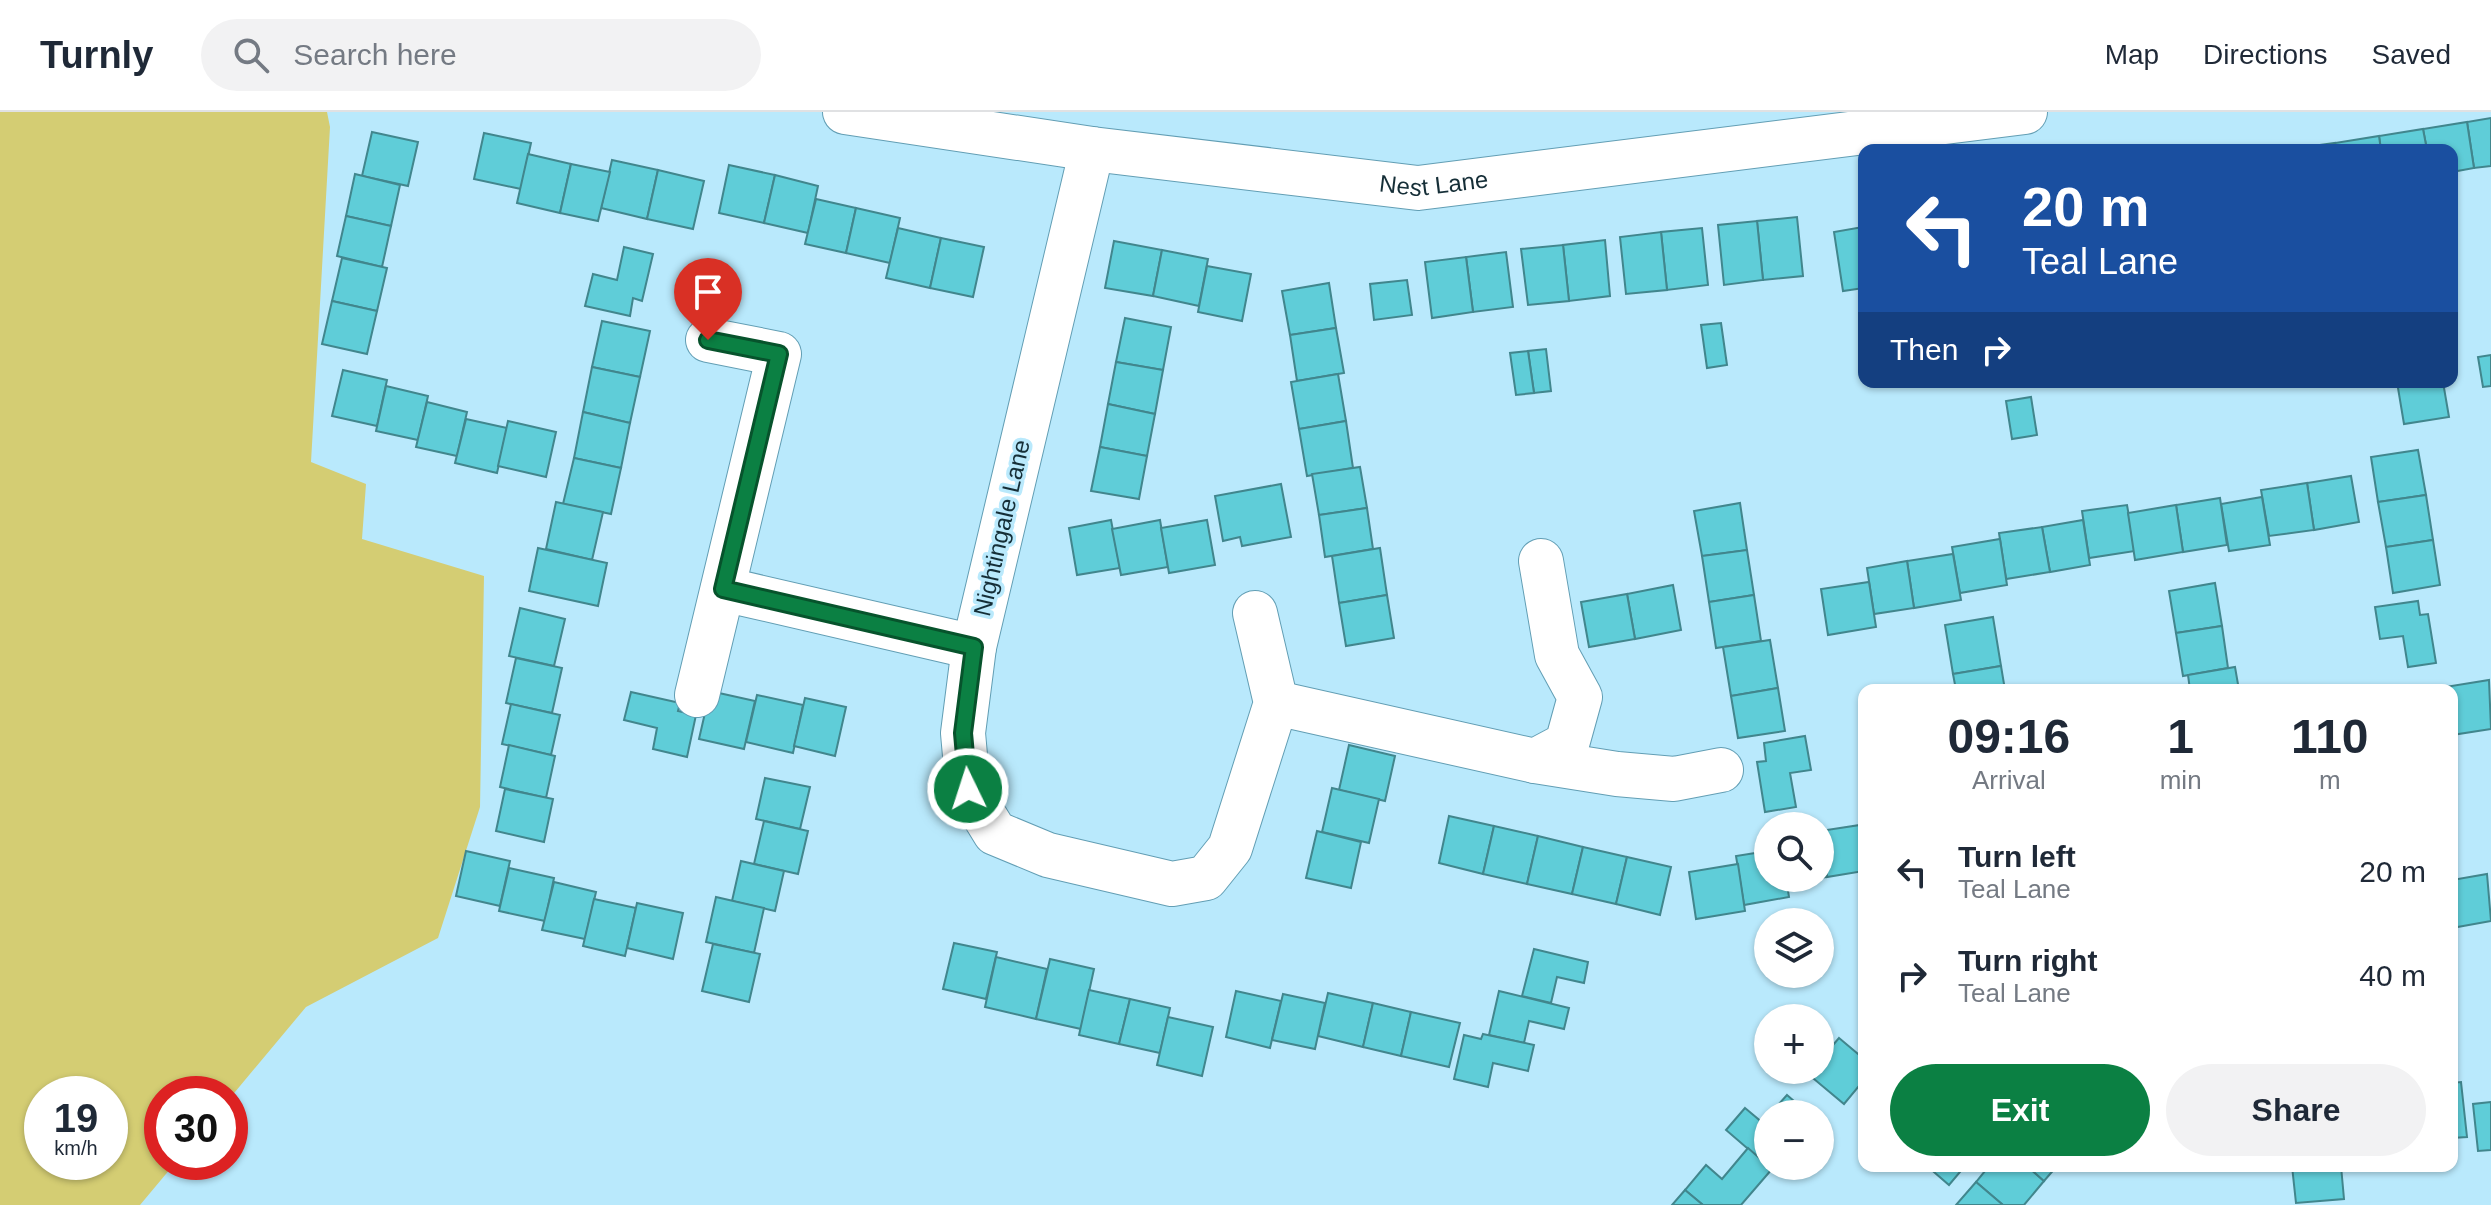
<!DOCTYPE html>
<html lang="en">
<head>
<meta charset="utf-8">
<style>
  :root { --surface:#fff; --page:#f2f2f3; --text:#1f2937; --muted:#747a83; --line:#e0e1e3; --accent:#0b8043 }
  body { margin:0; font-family:Arial,sans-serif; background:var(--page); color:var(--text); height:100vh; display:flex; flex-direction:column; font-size:30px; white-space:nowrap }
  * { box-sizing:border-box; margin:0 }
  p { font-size:26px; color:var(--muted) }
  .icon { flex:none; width:44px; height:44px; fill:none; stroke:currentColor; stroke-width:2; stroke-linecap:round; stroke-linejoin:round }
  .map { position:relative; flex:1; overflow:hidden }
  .side { position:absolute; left:1858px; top:572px; width:600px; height:488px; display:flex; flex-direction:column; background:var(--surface); border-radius:16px; box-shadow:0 2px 6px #0004 }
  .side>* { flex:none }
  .top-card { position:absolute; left:1858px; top:32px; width:600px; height:244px; border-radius:16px; box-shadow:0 2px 6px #0004; background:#1a4fa0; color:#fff; overflow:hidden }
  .fabs { position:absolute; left:1754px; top:700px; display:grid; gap:16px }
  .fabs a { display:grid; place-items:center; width:80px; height:80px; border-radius:50%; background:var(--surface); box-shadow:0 2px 6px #0004; font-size:40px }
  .speed { position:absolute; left:24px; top:964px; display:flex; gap:16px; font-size:40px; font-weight:700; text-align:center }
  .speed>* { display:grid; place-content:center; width:104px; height:104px; border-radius:50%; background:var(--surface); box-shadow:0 2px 6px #0004; line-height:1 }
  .speed small { font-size:20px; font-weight:400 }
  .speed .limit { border:12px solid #d22; background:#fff; color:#111 }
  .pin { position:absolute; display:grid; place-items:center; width:68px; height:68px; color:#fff; margin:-82px -34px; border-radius:50% 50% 50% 0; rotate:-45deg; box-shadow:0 0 8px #0007 }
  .pin .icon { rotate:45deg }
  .me { position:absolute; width:88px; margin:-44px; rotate:356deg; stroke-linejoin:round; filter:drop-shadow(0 0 6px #0008) }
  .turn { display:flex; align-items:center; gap:28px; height:168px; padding:0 32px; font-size:36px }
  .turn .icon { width:104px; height:104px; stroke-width:2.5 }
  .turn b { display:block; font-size:56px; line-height:68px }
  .then { display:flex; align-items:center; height:76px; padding:0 32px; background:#0003; gap:16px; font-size:30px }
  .eta { display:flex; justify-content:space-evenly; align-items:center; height:136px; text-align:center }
  .eta b { font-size:48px; font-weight:700; line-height:56px }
  .cta { display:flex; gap:16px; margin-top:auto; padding:16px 32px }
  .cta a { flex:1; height:92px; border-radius:48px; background:var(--accent); color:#fff; font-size:32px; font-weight:700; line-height:92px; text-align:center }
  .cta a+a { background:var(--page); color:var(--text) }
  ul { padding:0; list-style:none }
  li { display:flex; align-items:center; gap:24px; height:104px; padding:0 32px }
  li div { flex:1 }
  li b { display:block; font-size:30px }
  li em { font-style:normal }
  header { display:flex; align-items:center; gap:48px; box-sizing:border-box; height:112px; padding:0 40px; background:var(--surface); border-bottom:2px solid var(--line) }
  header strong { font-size:38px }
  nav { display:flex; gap:44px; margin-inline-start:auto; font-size:28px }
  .search { width:560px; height:72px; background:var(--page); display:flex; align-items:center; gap:20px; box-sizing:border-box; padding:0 28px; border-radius:44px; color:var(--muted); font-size:30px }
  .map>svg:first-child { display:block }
  .green { fill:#d4cd73; fill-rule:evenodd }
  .building { fill:#5fcdd8; stroke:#41868d; stroke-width:2 }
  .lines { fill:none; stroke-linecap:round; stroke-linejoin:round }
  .minor-casing { stroke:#629eb4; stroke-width:46 }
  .minor { stroke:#fff; stroke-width:44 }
  .route-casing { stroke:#07532c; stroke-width:20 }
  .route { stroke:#0b8043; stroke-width:14 }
  .labels { text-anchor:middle; stroke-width:7; stroke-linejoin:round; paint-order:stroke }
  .street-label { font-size:24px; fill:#152e37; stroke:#b9e9fc }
</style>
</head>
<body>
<header>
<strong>Turnly</strong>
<div class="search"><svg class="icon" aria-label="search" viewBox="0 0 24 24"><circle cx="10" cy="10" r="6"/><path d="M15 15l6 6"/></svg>Search here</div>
<nav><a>Map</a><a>Directions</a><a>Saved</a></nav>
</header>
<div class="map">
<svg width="2491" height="1093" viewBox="0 0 2491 1093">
  <rect width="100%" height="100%" fill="#b9e9fc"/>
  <!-- green -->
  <path class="green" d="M0 0H327L330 15 311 350 366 372 362 427 484 464 480 695 438 826 306 895 230 986V982H162V1050H176L140 1093H0ZM42 982H110V1050H42Z"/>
  <!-- building -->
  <g class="building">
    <polygon points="2491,6 2491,54 2474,56 2467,10"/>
    <polygon points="2467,10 2474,56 2452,60 2452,38 2427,38 2423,17"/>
    <polygon points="2423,17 2427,38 2381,38 2379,24"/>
    <polygon points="372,20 418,30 408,74 362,64"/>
    <polygon points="484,21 531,31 521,77 474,67"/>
    <polygon points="2379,24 2381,38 2336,38 2335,31"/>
    <polygon points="2335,31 2336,38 2291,37"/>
    <polygon points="528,42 571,52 560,101 517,91"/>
    <polygon points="612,48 658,58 647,107 601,96"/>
    <polygon points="571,52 610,60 598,109 560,101"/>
    <polygon points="729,53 775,63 764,111 719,101"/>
    <polygon points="658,58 704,69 693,117 647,107"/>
    <polygon points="355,62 400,73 391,114 346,104"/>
    <polygon points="775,63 818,74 808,121 764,111"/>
    <polygon points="816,87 856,96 846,141 805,132"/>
    <polygon points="856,96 900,106 890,151 846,141"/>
    <polygon points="1864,100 1864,176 1843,179 1834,120 1863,115 1860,101"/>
    <polygon points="346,104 391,114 382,155 337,144"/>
    <polygon points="1797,105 1803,164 1763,168 1757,109"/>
    <polygon points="1757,109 1763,168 1724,173 1718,113"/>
    <polygon points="898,116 941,126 930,176 886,166"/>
    <polygon points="1702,116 1708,173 1667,178 1661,120"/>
    <polygon points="1661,120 1667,178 1626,182 1620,125"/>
    <polygon points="941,126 984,135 973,185 930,176"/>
    <polygon points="1605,128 1610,184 1569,189 1563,133"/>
    <polygon points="1114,129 1162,138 1153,184 1105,176"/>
    <polygon points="1563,133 1569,189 1528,193 1521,137"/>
    <polygon points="624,135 653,142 642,189 633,186 630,204 585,194 593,162 617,168"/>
    <polygon points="1162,138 1208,147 1199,194 1153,184"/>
    <polygon points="1506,140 1513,195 1473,200 1466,145"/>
    <polygon points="1466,145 1473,200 1432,206 1425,150"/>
    <polygon points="342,146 387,156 377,199 332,189"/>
    <polygon points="1207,154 1251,162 1242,209 1198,200"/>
    <polygon points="1407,168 1412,203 1374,208 1370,172"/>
    <polygon points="1329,171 1336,216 1290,223 1282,179"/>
    <polygon points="332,189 377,199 367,242 322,232"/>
    <polygon points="1125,206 1171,215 1163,258 1116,250"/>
    <polygon points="602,209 650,219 640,265 592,255"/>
    <polygon points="1721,211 1727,253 1707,256 1701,213"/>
    <polygon points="1336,216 1344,261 1297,269 1290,223"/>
    <polygon points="1546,237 1551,279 1534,281 1528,239"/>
    <polygon points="1528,239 1534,281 1516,283 1510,241"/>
    <polygon points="2491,243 2491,274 2483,275 2478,245"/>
    <polygon points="1116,250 1163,258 1155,302 1108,292"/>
    <polygon points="592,255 640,265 630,311 583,300"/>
    <polygon points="343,258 387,268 377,314 332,304"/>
    <polygon points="1338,262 1346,309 1299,317 1291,270"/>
    <polygon points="2397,270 2443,270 2449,305 2404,312"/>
    <polygon points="386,274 428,284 418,328 376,319"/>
    <polygon points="2031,285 2037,323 2012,327 2006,289"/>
    <polygon points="427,290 467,300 457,344 416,335"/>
    <polygon points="1108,292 1155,302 1147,344 1100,335"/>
    <polygon points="583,300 630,311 621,356 574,346"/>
    <polygon points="466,307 507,316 497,361 455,351"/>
    <polygon points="508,309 556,320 546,365 498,354"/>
    <polygon points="1346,309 1353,356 1307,364 1299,317"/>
    <polygon points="1100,335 1147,344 1139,387 1091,379"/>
    <polygon points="2418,338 2426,383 2378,390 2371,345"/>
    <polygon points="574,346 621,356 611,402 563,392"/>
    <polygon points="1360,355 1367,396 1319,403 1312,362"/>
    <polygon points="2351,364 2359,410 2314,418 2307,371"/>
    <polygon points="2307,371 2314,418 2269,424 2261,378"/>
    <polygon points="1281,372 1291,425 1242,434 1240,425 1223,429 1215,384"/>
    <polygon points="2426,383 2433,428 2386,435 2378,390"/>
    <polygon points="2262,385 2270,433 2229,439 2221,392"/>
    <polygon points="2220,386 2227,433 2183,440 2176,393"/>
    <polygon points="556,390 603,400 592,448 546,437"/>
    <polygon points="1740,391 1747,438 1702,444 1694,399"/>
    <polygon points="2127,393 2135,439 2089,446 2082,399"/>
    <polygon points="2176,393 2183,440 2135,448 2128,401"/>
    <polygon points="1367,396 1373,437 1325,445 1319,403"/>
    <polygon points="1111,408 1120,456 1077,463 1069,416"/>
    <polygon points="1160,408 1168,455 1121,463 1112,417"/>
    <polygon points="1207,408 1215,453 1169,461 1161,416"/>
    <polygon points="2083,408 2090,453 2050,460 2042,415"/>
    <polygon points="2042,415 2050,460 2006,467 1999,421"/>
    <polygon points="2000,427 2007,473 1960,481 1952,435"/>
    <polygon points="2433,428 2440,473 2393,481 2386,435"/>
    <polygon points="538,436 607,451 598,494 529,479"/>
    <polygon points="1380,436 1387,483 1339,491 1332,444"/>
    <polygon points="1747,438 1754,483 1709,490 1702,444"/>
    <polygon points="1953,442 1961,488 1914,496 1907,449"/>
    <polygon points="1907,449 1914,496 1874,502 1867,456"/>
    <polygon points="1869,470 1876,515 1828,523 1821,477"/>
    <polygon points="2215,471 2222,514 2176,521 2169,479"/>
    <polygon points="1673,473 1681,518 1635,527 1627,482"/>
    <polygon points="1627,482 1635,527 1589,535 1581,490"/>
    <polygon points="1387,483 1394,526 1346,534 1339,491"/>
    <polygon points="1754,483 1761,529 1716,536 1709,490"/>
    <polygon points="2418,489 2420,503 2428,502 2436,551 2408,555 2403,524 2380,527 2375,495"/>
    <polygon points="520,496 565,507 554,554 509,544"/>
    <polygon points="1993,505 2001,554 1953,562 1945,513"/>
    <polygon points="2222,514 2228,556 2183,564 2176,521"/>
    <polygon points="1770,528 1778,576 1731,584 1723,535"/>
    <polygon points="516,546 562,556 552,601 506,591"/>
    <polygon points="2001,554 2005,578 1956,578 1953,562"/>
    <polygon points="2235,555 2239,578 2190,578 2188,563"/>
    <polygon points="2489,568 2491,617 2452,623 2452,578 2445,578 2445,575"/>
    <polygon points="1778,576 1785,619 1738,626 1731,584"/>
    <polygon points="710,579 755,589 744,637 699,627"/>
    <polygon points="631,580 680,591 678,599 696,603 687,645 653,637 657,616 624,608"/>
    <polygon points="757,583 803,593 793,641 746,630"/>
    <polygon points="805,586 846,595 835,644 794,634"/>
    <polygon points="511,592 560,603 551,643 502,632"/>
    <polygon points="1805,624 1811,658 1790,661 1796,695 1765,700 1757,650 1766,649 1764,631"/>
    <polygon points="509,633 555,644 546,686 500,675"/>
    <polygon points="1349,633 1395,644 1385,689 1339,678"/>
    <polygon points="765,666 810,675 800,717 756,707"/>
    <polygon points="1332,676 1379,687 1369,731 1322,720"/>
    <polygon points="505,677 553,687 544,730 496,719"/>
    <polygon points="1449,704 1494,714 1483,762 1439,751"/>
    <polygon points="764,709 808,719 798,762 754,752"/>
    <polygon points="1860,713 1864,735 1864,759 1827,765 1820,719"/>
    <polygon points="1494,714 1538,724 1527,772 1483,762"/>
    <polygon points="1317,719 1361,730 1351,776 1306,766"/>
    <polygon points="1820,720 1827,765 1787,771 1786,766 1820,766"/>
    <polygon points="1538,724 1583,735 1572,782 1527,772"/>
    <polygon points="1583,735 1627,745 1616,792 1572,782"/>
    <polygon points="466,739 510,749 500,794 456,784"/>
    <polygon points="1768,739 1768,766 1786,766 1789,785 1744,793 1736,744"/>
    <polygon points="1627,745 1671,755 1660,803 1616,792"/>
    <polygon points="741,749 784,759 775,799 732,789"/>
    <polygon points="1738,752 1745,799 1696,807 1689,760"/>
    <polygon points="509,756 554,766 545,809 499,799"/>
    <polygon points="2487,762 2491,809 2452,816 2452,768"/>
    <polygon points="554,770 596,780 585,827 542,818"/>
    <polygon points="716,785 764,796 754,841 706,830"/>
    <polygon points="594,787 636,796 625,844 583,834"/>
    <polygon points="637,791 683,801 673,847 627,836"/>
    <polygon points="954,831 997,840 986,887 943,877"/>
    <polygon points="713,832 760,842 749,890 702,879"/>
    <polygon points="1534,837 1588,850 1584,871 1557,865 1551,891 1522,884"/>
    <polygon points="996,845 1047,857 1036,907 985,895"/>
    <polygon points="1050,847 1094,857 1081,917 1036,907"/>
    <polygon points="1089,878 1130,887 1119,932 1079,923"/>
    <polygon points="1236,879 1281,889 1270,936 1226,925"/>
    <polygon points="1499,879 1569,896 1564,917 1529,909 1524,931 1489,923"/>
    <polygon points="1328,881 1373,891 1363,935 1318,924"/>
    <polygon points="1283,882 1325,891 1315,937 1272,928"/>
    <polygon points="1130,887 1170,896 1160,941 1119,932"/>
    <polygon points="1373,891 1411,900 1401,944 1363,935"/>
    <polygon points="1411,900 1460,911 1449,955 1401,944"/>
    <polygon points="1168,905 1213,915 1202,964 1157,953"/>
    <polygon points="1483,922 1534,933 1528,959 1493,951 1488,975 1454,967 1464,923 1481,927"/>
    <polygon points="1839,926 1864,947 1864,968 1844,992 1808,962 1812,958 1820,958 1820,948"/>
    <polygon points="2461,970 2467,1025 2452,1026 2452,971"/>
    <polygon points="1787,983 1809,1002 1770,1002"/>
    <polygon points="2491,990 2491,1038 2478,1039 2473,992"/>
    <polygon points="1745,996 1763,1011 1768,1005 1768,1039 1761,1048 1726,1018"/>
    <polygon points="1748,1036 1772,1057 1741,1093 1703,1093 1685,1078 1706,1053 1722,1067"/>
    <polygon points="1927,1054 1965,1054 1949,1073"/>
    <polygon points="1989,1054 2027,1054 2044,1069 2024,1093 2003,1093 1976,1070"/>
    <polygon points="2027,1054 2057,1054 2044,1069"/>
    <polygon points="2292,1054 2341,1054 2344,1087 2296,1091"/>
    <polygon points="1976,1070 2003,1093 1956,1093"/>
    <polygon points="1685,1078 1703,1093 1672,1093"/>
  </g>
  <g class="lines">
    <defs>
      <g id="minor">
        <path id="s1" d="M845 0 1092 37 1418 76 2025 0"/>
        <polyline points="1092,37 974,535 963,621 968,677 995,721 1048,743 1172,772 1206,766 1230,736 1276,591 1255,501"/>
        <polyline points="723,477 974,535"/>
        <polyline points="697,583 779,242 708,228"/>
        <polyline points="1276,591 1535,649 1567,632 1580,585 1557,543 1541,449"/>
        <polyline points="1535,649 1617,662 1674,667 1721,658"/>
      </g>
    </defs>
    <!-- minor casing -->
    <use href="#minor" class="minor-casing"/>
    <!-- minor -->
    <use href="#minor" class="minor"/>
  </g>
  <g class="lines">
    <defs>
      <polyline id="route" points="708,228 779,242 723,477 974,535 963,621 968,677"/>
    </defs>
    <!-- route casing -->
    <use href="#route" class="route-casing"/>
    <!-- route -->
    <use href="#route" class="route"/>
  </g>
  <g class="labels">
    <!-- street labels -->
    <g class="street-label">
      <text dy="8" stroke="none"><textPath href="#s1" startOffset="594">Nest Lane</textPath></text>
      <text transform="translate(1002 416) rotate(-77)" y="8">Nightingale Lane</text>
    </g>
  </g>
</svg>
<div class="fabs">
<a><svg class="icon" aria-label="search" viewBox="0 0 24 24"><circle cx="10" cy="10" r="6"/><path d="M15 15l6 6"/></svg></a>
<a><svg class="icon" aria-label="layers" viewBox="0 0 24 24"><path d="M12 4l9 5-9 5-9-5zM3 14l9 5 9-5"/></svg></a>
<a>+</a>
<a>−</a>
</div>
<div class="speed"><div>19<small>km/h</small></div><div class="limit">30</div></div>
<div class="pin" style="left:708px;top:228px;background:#d93025"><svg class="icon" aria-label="arrive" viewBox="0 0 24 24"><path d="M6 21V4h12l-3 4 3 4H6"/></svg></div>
<svg class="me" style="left:968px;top:677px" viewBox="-20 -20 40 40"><circle r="17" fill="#0b8043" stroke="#fff" stroke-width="3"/><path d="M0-11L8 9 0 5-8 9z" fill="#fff"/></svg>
<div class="top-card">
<div class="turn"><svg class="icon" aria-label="left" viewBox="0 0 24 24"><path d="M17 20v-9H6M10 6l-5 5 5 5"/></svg><div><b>20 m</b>Teal Lane</div></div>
<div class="then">Then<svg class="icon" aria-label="right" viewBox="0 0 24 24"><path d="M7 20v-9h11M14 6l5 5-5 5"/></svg></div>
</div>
<section class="side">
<div class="eta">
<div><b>09:16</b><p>Arrival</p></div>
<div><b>1</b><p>min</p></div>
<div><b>110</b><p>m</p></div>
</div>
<ul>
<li><svg class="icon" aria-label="left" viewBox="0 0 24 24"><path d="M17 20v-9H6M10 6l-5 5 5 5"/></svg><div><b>Turn left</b><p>Teal Lane</p></div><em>20 m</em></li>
<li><svg class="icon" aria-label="right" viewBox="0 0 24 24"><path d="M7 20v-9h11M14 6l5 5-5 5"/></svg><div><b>Turn right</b><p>Teal Lane</p></div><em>40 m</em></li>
</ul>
<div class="cta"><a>Exit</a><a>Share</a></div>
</section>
</div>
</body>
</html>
